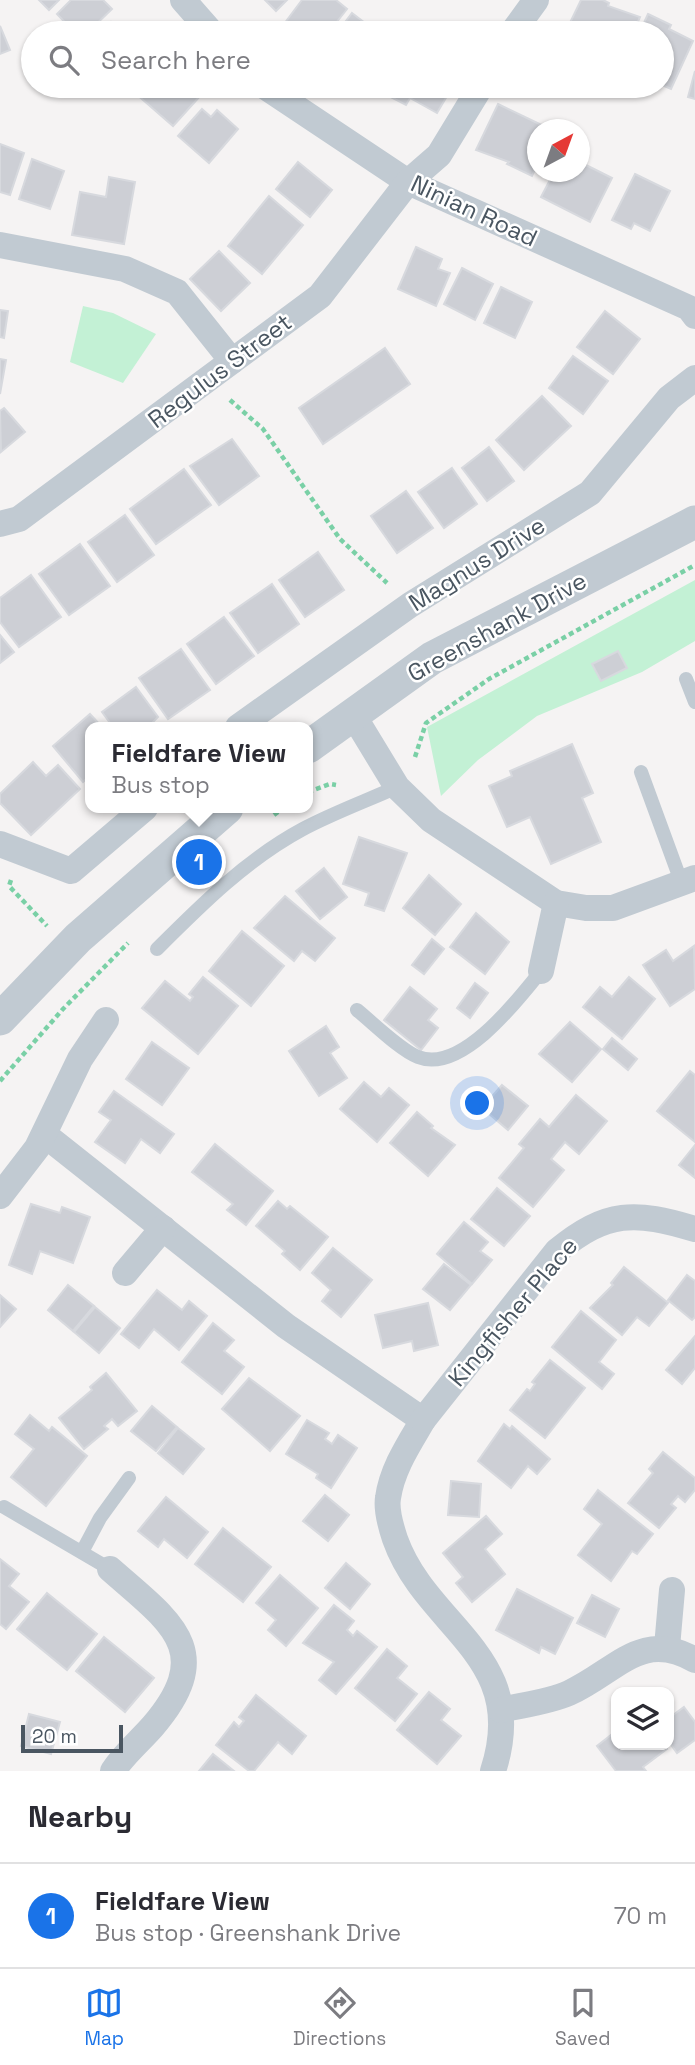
<!DOCTYPE html>
<html lang="en">
<head>
<meta charset="utf-8">
<style>
	:root { --surface:#fff; --page:#f7f7f7; --text:#2b2b33; --muted:#7c7c81; --line:#e1e1e2; --accent:#1a73e8 }
	body { margin:0; font-family:"Space Grotesk",sans-serif; background:var(--page); color:var(--text) }
	.controls { position:absolute; right:21px; bottom:21px; display:grid; overflow:hidden; border-radius:14px; box-shadow:0 2px 5px #0004 }
	.controls button { width:63px; height:63px; display:grid; place-items:center; padding:0; border:0; border-bottom:2px solid var(--line); background:var(--surface); color:var(--text); font:35px sans-serif }
	.compass { position:absolute; left:527px; top:119px; width:63px; height:63px; border-radius:50%; background:var(--surface); box-shadow:0 2px 5px #0004; rotate:41deg }
	.scale { position:absolute; left:21px; bottom:18px; width:102px; box-sizing:border-box; padding-left:7px; border:4px solid #4a5661; border-top:0; font-size:19px; line-height:24px; white-space:nowrap; color:#4a5661; -webkit-text-stroke:5px #fff; paint-order:stroke }
	.you { position:absolute; left:478px; top:1104px; width:24px; height:24px; margin:-18px; border:5px solid #fff; border-radius:50%; background:#1a73e8; box-shadow:0 0 0 10px #1a73e833 }
	.badge { display:grid; place-items:center; width:46px; height:46px; border-radius:50%; background:var(--accent); color:#fff; font-size:23px; font-weight:700 }
	.pin { position:absolute; translate:-50% -50%; border:4px solid #fff; box-shadow:0 2px 7px #0006 }
	.popup { position:absolute; left:85px; top:722px; width:228px; height:91px; box-sizing:border-box; display:grid; place-content:center; border-radius:14px; background:var(--surface); filter:drop-shadow(0 2px 5px #0005); font-size:23px; white-space:nowrap; color:var(--muted) }
	.popup b { font-size:26px; color:var(--text) }
	.popup::after { content:''; position:absolute; left:50%; top:100%; margin-left:-14px; border:14px solid transparent; border-top-color:var(--surface) }
	.list { margin:0; padding:0; list-style:none }
	h2 { display:flex; justify-content:space-between; align-items:center; height:91px; margin:0; padding:0 28px; font-size:30px }
	h2 small { font-size:23px; font-weight:400; color:var(--muted) }
	.list li { display:grid; grid-template-columns:46px 1fr auto; gap:21px; align-items:center; box-sizing:border-box; height:105px; padding:0 28px; border-top:2px solid var(--line) }
	.list b { display:block; font-size:26px; white-space:nowrap }
	.list p { margin:0; font-size:23px; white-space:nowrap; color:var(--muted) }
	.list em { font-size:23px; font-style:normal; color:var(--muted) }
	.icon { flex:none; width:38px; height:38px; fill:none; stroke:currentColor; stroke-width:2; stroke-linecap:round; stroke-linejoin:round }
	.map { position:relative; flex:none; width:695px; height:1771px; overflow:hidden }
	.search { position:absolute; background:var(--surface); box-shadow:0 2px 5px #0004; left:21px; right:21px; top:21px; height:77px; display:flex; align-items:center; gap:18px; box-sizing:border-box; padding:0 24px; border-radius:38px; color:var(--muted); font-size:26px }
	.sheet { height:196px; background:var(--surface) }
	nav { display:flex; justify-content:space-around; align-items:center; box-sizing:border-box; height:98px; border-top:2px solid var(--line); background:var(--surface); font-size:19px; color:var(--muted) }
	nav a { display:grid; justify-items:center; gap:4px }
	nav .on { color:var(--accent) }
	.map>svg:first-child { display:block }
	.green { fill:#c3f1d5 }
	.building { fill:#cdcfd5; stroke:#d7d9de; stroke-width:2 }
	.lines { fill:none; stroke-linecap:round; stroke-linejoin:round }
	.path { stroke:#7ad0a6; stroke-width:4.5; stroke-dasharray:5 3.5; stroke-linecap:butt }
	.service { stroke:#c1cad2; stroke-width:14 }
	.minor { stroke:#c1cad2; stroke-width:26 }
	.tertiary { stroke:#c1cad2; stroke-width:33 }
	.labels { text-anchor:middle; stroke-width:5; stroke-linejoin:round; paint-order:stroke }
	.street-label { font-size:24px; fill:#4a5661; stroke:#fff }
</style>
</head>
<body>
<div class="map">
<svg width="695" height="1771" viewBox="0 0 695 1771">
	<rect width="100%" height="100%" fill="#f5f3f3"/>
	<!-- green -->
	<g class="green">
		<polygon points="83,306 113,313 156,334 123,383 70,362"/>
		<polygon points="695,580 695,641 642,672 537,716 478,760 441,796 427,727"/>
	</g>
	<!-- building -->
	<g class="building">
		<polygon points="39,0 59,0 49,10"/>
		<polygon points="71,0 103,0 112,9 87,33 75,33 57,14"/>
		<polygon points="265,0 287,0 276,11"/>
		<polygon points="302,0 336,0 347,9 328,33 296,33 284,24"/>
		<polygon points="581,0 603,0 609,3 608,6 640,17 633,33 565,33"/>
		<polygon points="352,13 378,33 337,33"/>
		<polygon points="648,14 671,25 669,29 693,41 671,89 662,85 662,33 639,33"/>
		<polygon points="111,22 121,32 128,26 135,33 100,33"/>
		<polygon points="0,26 10,50 0,54"/>
		<polygon points="695,71 695,99 688,97"/>
		<polygon points="127,86 191,86 201,95 173,126"/>
		<polygon points="387,86 453,86 437,113 410,98 406,105 383,93"/>
		<polygon points="498,104 552,130 538,130 538,163 532,176 507,164 509,162 476,150"/>
		<polygon points="202,109 211,117 217,110 238,129 209,163 178,136"/>
		<polygon points="0,144 24,153 10,195 0,192"/>
		<polygon points="32,159 64,171 50,209 19,199"/>
		<polygon points="298,162 332,190 310,217 276,189"/>
		<polygon points="580,162 612,178 590,222 541,197 554,172 580,172"/>
		<polygon points="635,174 670,191 650,231 634,223 631,229 612,220"/>
		<polygon points="109,177 135,182 124,244 72,235 80,192 106,197"/>
		<polygon points="269,196 303,225 262,274 228,246"/>
		<polygon points="416,247 442,259 438,269 450,273 436,306 398,289"/>
		<polygon points="219,251 250,283 221,311 190,279"/>
		<polygon points="462,268 493,284 475,320 444,304"/>
		<polygon points="501,287 532,302 515,338 484,323"/>
		<polygon points="0,310 8,311 4,338 0,337"/>
		<polygon points="605,311 640,339 613,374 577,347"/>
		<polygon points="385,348 410,384 323,444 299,408"/>
		<polygon points="573,356 608,381 583,414 549,388"/>
		<polygon points="0,359 6,360 0,394"/>
		<polygon points="542,396 571,426 524,470 496,440"/>
		<polygon points="4,408 25,432 1,452 0,411"/>
		<polygon points="232,439 259,476 219,505 190,466"/>
		<polygon points="489,447 514,481 487,501 462,468"/>
		<polygon points="452,468 477,504 444,528 418,492"/>
		<polygon points="184,469 211,505 156,544 130,509"/>
		<polygon points="406,491 433,528 397,553 371,516"/>
		<polygon points="125,515 154,555 117,582 88,542"/>
		<polygon points="80,544 110,586 69,615 39,574"/>
		<polygon points="318,552 344,590 305,617 279,580"/>
		<polygon points="31,575 61,617 19,647 0,622 0,598"/>
		<polygon points="272,584 299,624 258,653 230,613"/>
		<polygon points="224,617 254,656 216,684 187,644"/>
		<polygon points="0,635 14,652 0,663"/>
		<polygon points="181,649 210,690 168,719 139,678"/>
		<polygon points="618,651 627,668 601,681 592,664"/>
		<polygon points="136,687 158,717 148,727 113,727 102,712"/>
		<polygon points="90,714 102,727 90,727 90,775 83,782 53,746"/>
		<polygon points="572,744 593,793 582,798 601,842 551,864 530,817 507,827 489,786 512,776 510,771"/>
		<polygon points="33,762 46,776 58,765 80,789 31,835 0,803 0,794"/>
		<polygon points="359,837 407,853 384,911 365,905 369,893 343,884"/>
		<polygon points="324,868 347,897 320,919 296,891"/>
		<polygon points="429,875 461,904 435,935 403,908"/>
		<polygon points="285,896 335,938 315,961 302,951 294,961 254,928"/>
		<polygon points="476,913 509,942 485,974 450,947"/>
		<polygon points="242,931 284,966 251,1006 209,971"/>
		<polygon points="432,939 444,949 424,974 412,965"/>
		<polygon points="694,946 695,989 670,1006 643,965 666,950 673,961"/>
		<polygon points="203,977 238,1006 198,1054 142,1008 165,981 190,1001 193,997 189,994"/>
		<polygon points="629,977 655,999 622,1039 583,1007 600,987 612,997"/>
		<polygon points="475,983 488,993 470,1018 457,1008"/>
		<polygon points="410,987 437,1009 428,1020 438,1028 421,1050 384,1020"/>
		<polygon points="570,1022 601,1049 572,1082 539,1054"/>
		<polygon points="326,1026 339,1047 330,1053 347,1078 319,1096 289,1051"/>
		<polygon points="612,1038 637,1059 628,1070 603,1049"/>
		<polygon points="152,1042 189,1068 162,1105 126,1079"/>
		<polygon points="690,1071 695,1075 695,1142 657,1111"/>
		<polygon points="364,1082 381,1097 389,1088 409,1105 377,1142 340,1109"/>
		<polygon points="502,1085 528,1106 508,1130 482,1108"/>
		<polygon points="114,1091 174,1134 160,1153 141,1139 125,1163 95,1142 111,1120 99,1112"/>
		<polygon points="576,1095 607,1121 579,1154 565,1142 551,1159 564,1170 533,1207 499,1178 524,1148 519,1144 540,1119 549,1127"/>
		<polygon points="417,1112 433,1126 431,1128 455,1145 428,1176 390,1143"/>
		<polygon points="215,1144 273,1191 246,1225 227,1210 233,1204 192,1172"/>
		<polygon points="695,1145 695,1178 679,1165"/>
		<polygon points="497,1188 530,1216 504,1246 471,1219"/>
		<polygon points="278,1201 287,1209 290,1206 328,1237 300,1270 282,1254 285,1251 256,1226"/>
		<polygon points="31,1204 60,1213 62,1207 90,1217 73,1263 40,1251 32,1274 9,1265"/>
		<polygon points="464,1222 488,1242 480,1251 492,1260 472,1284 437,1254"/>
		<polygon points="333,1248 372,1280 341,1317 322,1301 331,1290 312,1273"/>
		<polygon points="444,1264 471,1285 450,1310 423,1289"/>
		<polygon points="624,1267 668,1303 649,1326 637,1317 622,1335 590,1308 613,1285 611,1283"/>
		<polygon points="687,1275 695,1281 695,1317 692,1320 668,1300"/>
		<polygon points="68,1285 94,1306 73,1331 48,1310"/>
		<polygon points="157,1290 182,1310 189,1301 207,1316 179,1350 154,1329 139,1348 121,1334"/>
		<polygon points="0,1295 16,1309 0,1327"/>
		<polygon points="428,1303 438,1345 414,1351 412,1341 383,1348 375,1315"/>
		<polygon points="95,1307 120,1328 99,1353 74,1332"/>
		<polygon points="581,1311 616,1340 599,1362 614,1374 602,1389 552,1347"/>
		<polygon points="213,1323 234,1340 224,1351 244,1367 222,1394 182,1362"/>
		<polygon points="695,1336 695,1368 682,1384 666,1370"/>
		<polygon points="550,1360 585,1388 545,1438 510,1410 527,1389 530,1391 535,1384 532,1382"/>
		<polygon points="106,1373 137,1411 118,1426 112,1419 104,1426 108,1429 84,1449 59,1418 92,1390 90,1387"/>
		<polygon points="249,1378 300,1416 270,1451 222,1409"/>
		<polygon points="152,1406 177,1427 156,1451 131,1431"/>
		<polygon points="30,1415 49,1431 52,1427 87,1456 46,1506 11,1477 34,1449 15,1434"/>
		<polygon points="307,1420 329,1433 325,1439 332,1444 338,1435 357,1448 331,1488 316,1478 318,1474 286,1454"/>
		<polygon points="504,1424 510,1429 512,1426 550,1459 537,1474 528,1466 511,1488 478,1461"/>
		<polygon points="178,1428 204,1449 183,1474 158,1453"/>
		<polygon points="663,1452 695,1478 695,1490 685,1502 678,1496 671,1504 676,1508 659,1528 628,1503 653,1473 649,1469"/>
		<polygon points="451,1481 481,1484 479,1517 448,1515"/>
		<polygon points="598,1490 653,1534 637,1554 632,1551 611,1581 578,1555 602,1524 584,1509"/>
		<polygon points="325,1495 349,1515 328,1541 303,1521"/>
		<polygon points="166,1497 208,1532 187,1558 164,1539 158,1547 138,1531"/>
		<polygon points="486,1516 502,1534 485,1549 505,1574 472,1602 456,1583 463,1577 443,1553"/>
		<polygon points="223,1528 271,1567 243,1602 195,1564"/>
		<polygon points="0,1559 19,1574 9,1586 29,1602 6,1629 0,1624"/>
		<polygon points="346,1563 370,1584 350,1609 325,1588"/>
		<polygon points="280,1575 318,1608 286,1646 268,1630 276,1620 256,1603"/>
		<polygon points="517,1589 573,1618 555,1654 541,1647 539,1653 496,1630"/>
		<polygon points="47,1593 97,1634 67,1670 17,1629"/>
		<polygon points="592,1595 619,1609 605,1637 577,1623"/>
		<polygon points="334,1605 354,1621 347,1630 353,1636 357,1631 377,1647 336,1694 319,1680 334,1662 303,1643"/>
		<polygon points="104,1637 154,1678 125,1712 76,1671"/>
		<polygon points="387,1649 407,1666 397,1678 417,1694 395,1721 355,1688"/>
		<polygon points="429,1692 450,1709 441,1720 461,1736 437,1764 397,1730"/>
		<polygon points="256,1695 306,1736 292,1754 278,1742 254,1771 249,1771 216,1745 234,1722 239,1727 244,1721 239,1717"/>
		<polygon points="684,1707 695,1722 695,1740 677,1753 669,1742 669,1718"/>
		<polygon points="29,1714 60,1722 51,1754 21,1746"/>
		<polygon points="616,1731 616,1745 665,1745 667,1749 643,1767 646,1771 616,1771 597,1746"/>
		<polygon points="213,1754 234,1771 199,1771"/>
	</g>
	<g class="lines">
		<!-- path -->
		<g class="path">
			<polyline points="230,400 263,429 340,539 387,583"/>
			<polyline points="415,757 426,723 489,679 695,565"/>
			<polyline points="308,792 330,784 336,785"/>
			<polyline points="274,815 283,808"/>
			<polyline points="11,880 9,886 47,926"/>
			<polyline points="0,1081 63,1009 128,943"/>
		</g>
		<!-- service -->
		<g class="service">
			<polyline points="686,679 695,702"/>
			<polyline points="641,772 682,884"/>
			<path d="M157 949C201 905 247 859 303 829 333 813 366 801 397 787"/>
			<path d="M357 1010C373 1023 400 1050 418 1057 461 1074 517 1001 541 971"/>
			<polyline points="4,1507 110,1569"/>
			<polyline points="82,1552 100,1518 129,1478"/>
		</g>
		<!-- minor -->
		<g class="minor">
			<polyline points="183,0 212,33"/>
			<polyline points="512,33 536,0"/>
			<polyline points="264,86 408,182 689,308 695,316"/>
			<polyline points="0,245 125,269 177,292 232,361"/>
			<polyline points="0,524 19,519 320,296 408,182 439,155 481,86"/>
			<polyline points="352,713 397,787 431,820 556,903 586,908 613,908 695,878"/>
			<polyline points="238,727 410,605 590,493 669,398 695,378"/>
			<polyline points="0,844 71,871 145,808"/>
			<polyline points="541,971 556,903"/>
			<path d="M45 1135 286 1326 423 1420C409 1444 392 1469 388 1498 386 1510 391 1527 395 1539 427 1629 531 1655 493 1771"/>
			<polyline points="0,1196 37,1148 80,1059 106,1020"/>
			<polyline points="125,1273 163,1228"/>
			<path d="M423 1420 557 1251C607 1210 635 1211 695 1229"/>
			<path d="M110 1569C169 1621 218 1650 153 1726 140 1741 124 1754 113 1771"/>
			<polyline points="667,1647 672,1590"/>
			<path d="M501 1710C523 1705 549 1702 569 1693 617 1671 641 1629 695 1660"/>
		</g>
		<!-- tertiary -->
		<g class="tertiary">
			<polyline points="308,747 432,658 695,522"/>
			<polyline points="0,1019 78,938 227,808"/>
		</g>
	</g>
	<g class="labels">
		<!-- street labels -->
		<g class="street-label">
			<text transform="translate(474 211) rotate(25)" y="8">Ninian Road</text>
			<text transform="translate(220 371) rotate(-37)" y="8">Regulus Street</text>
			<text transform="translate(477 564) rotate(-32)" y="8">Magnus Drive</text>
			<text transform="translate(497 627) rotate(-29)" y="8">Greenshank Drive</text>
			<text transform="translate(513 1312) rotate(-50)" y="8">Kingfisher Place</text>
		</g>
	</g>
</svg>
<div class="controls">
<button><svg class="icon" aria-label="layers" viewBox="0 0 24 24"><path d="M12 4l9 5-9 5-9-5zM3 14l9 5 9-5"/></svg></button>
</div>
<svg class="compass" viewBox="-18 -18 36 36"><path d="M0-13l5 13h-10z" fill="#e53935"/><path d="M0 13l5-13h-10z" fill="#7c7c81"/></svg>
<div class="scale">20 m</div>
<div class="you"></div>
<div class="pin badge" style="left:199px;top:862px">1</div>
<div class="popup"><b>Fieldfare View</b>Bus stop</div>
<div class="search"><svg class="icon" aria-label="search" viewBox="0 0 24 24"><circle cx="10" cy="10" r="6"/><path d="M15 15l6 6"/></svg>Search here</div>
</div>
<section class="sheet">
<h2>Nearby<small></small></h2>
<ul class="list">
<li><span class="badge">1</span><div><b>Fieldfare View</b><p>Bus stop · Greenshank Drive</p></div><em>70 m</em></li>
</ul>
</section>
<nav>
<a class="on"><svg class="icon" aria-label="map" viewBox="0 0 24 24"><path d="M3 6l6-2 6 2 6-2v14l-6 2-6-2-6 2zM9 4v14M15 6v14"/></svg>Map</a>
<a><svg class="icon" aria-label="directions" viewBox="0 0 24 24"><path d="M12 3l9 9-9 9-9-9zM9 14v-3h6M13 9l2 2-2 2"/></svg>Directions</a>
<a><svg class="icon" aria-label="saved" viewBox="0 0 24 24"><path d="M7 4h10v16l-5-4-5 4z"/></svg>Saved</a>
</nav>
</body>
</html>
